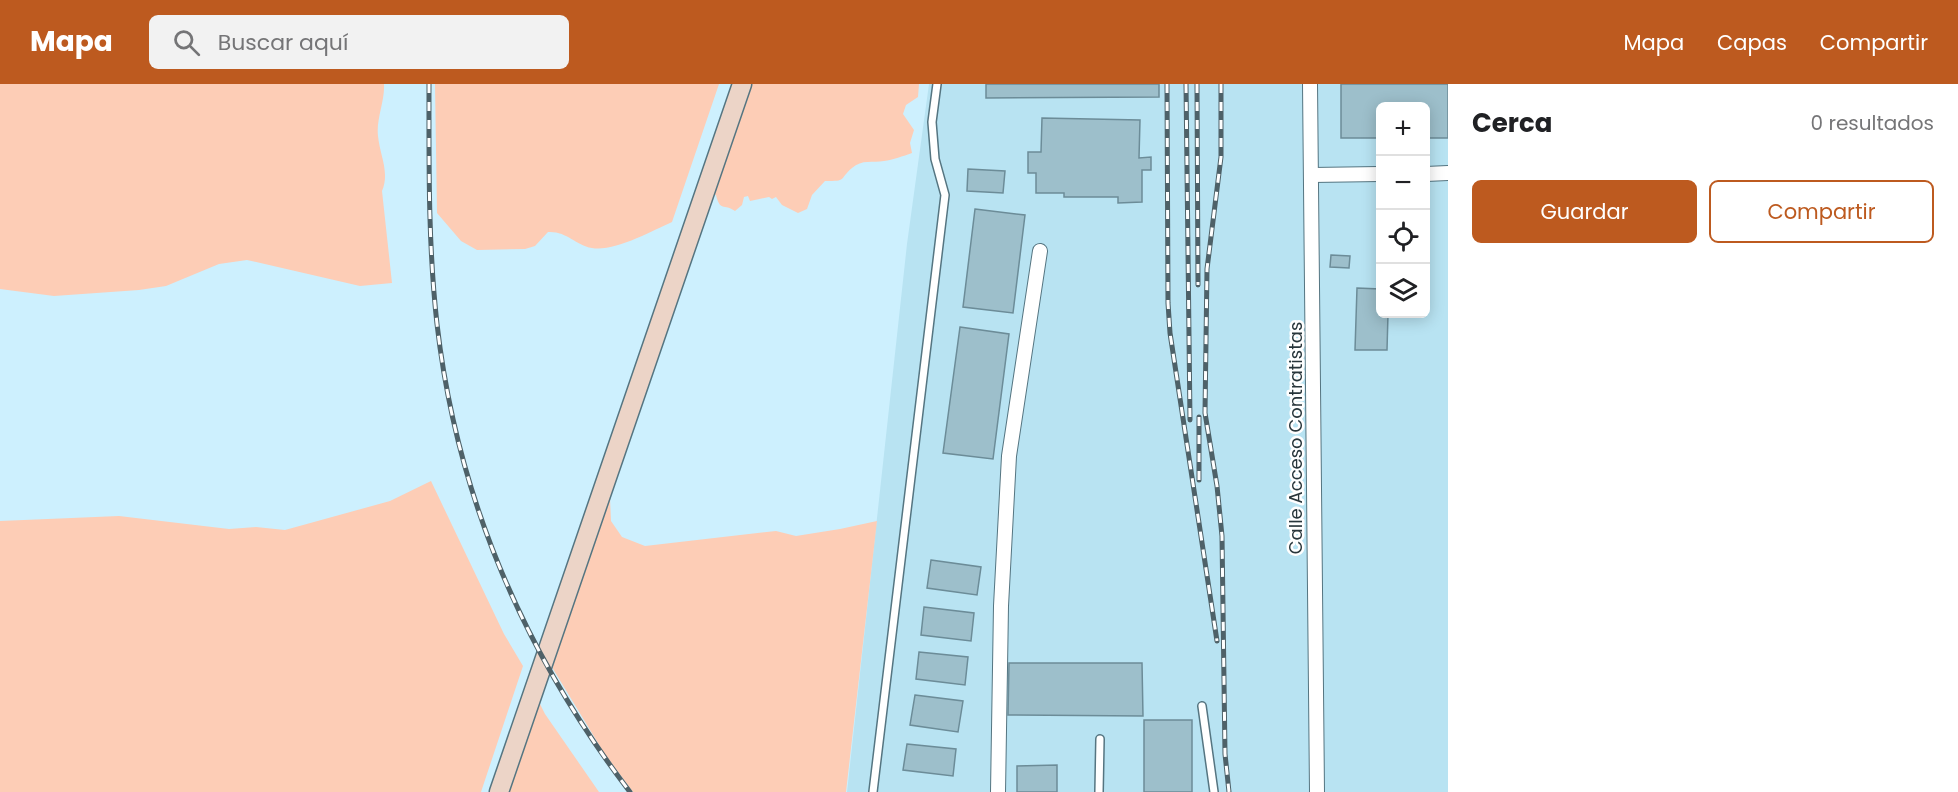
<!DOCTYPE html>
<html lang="es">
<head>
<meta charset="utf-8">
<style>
	:root { --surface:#fff; --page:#f2f2f2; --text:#202124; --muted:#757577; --line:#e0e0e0; --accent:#bd5a1f }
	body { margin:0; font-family:Poppins,sans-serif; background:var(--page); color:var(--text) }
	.controls { position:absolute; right:18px; top:18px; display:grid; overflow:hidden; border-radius:9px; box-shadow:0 3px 15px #0003 }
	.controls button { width:54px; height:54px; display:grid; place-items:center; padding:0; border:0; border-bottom:2px solid var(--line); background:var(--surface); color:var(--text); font:30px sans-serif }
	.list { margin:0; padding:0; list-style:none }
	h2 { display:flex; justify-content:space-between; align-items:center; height:78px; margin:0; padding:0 24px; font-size:26px }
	h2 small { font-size:20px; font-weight:400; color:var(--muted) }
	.actions { display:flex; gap:12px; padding:18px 24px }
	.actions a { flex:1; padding:14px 0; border:2px solid var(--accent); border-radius:9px; text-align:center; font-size:21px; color:var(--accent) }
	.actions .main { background:var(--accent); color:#fff }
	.icon { flex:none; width:33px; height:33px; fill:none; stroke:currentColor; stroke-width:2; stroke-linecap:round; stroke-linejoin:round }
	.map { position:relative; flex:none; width:1448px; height:708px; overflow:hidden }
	header { display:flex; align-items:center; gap:36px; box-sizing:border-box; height:84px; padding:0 30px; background:var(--accent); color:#fff }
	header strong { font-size:28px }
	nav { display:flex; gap:33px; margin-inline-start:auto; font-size:21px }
	.search { width:420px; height:54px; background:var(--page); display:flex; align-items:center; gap:15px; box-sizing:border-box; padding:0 21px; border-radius:9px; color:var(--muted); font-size:22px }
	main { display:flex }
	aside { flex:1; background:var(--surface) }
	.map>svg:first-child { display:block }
	.built { fill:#b8e3f2; fill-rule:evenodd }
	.green { fill:#fdcdb6 }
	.building { fill:#9dbfcb; stroke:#6c8c98; stroke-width:1.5 }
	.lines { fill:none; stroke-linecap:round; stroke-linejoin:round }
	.lane-casing { stroke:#557581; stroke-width:10 }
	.street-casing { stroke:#557581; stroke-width:16 }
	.secondary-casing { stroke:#557581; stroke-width:21 }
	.lane { stroke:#fff; stroke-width:7 }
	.street { stroke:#fff; stroke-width:14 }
	.secondary { stroke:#ecd4c7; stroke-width:18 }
	.rail-casing { stroke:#4e6168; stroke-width:5 }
	.rail { stroke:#fff; stroke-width:3; stroke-dasharray:9; stroke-linecap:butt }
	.labels { text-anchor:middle; stroke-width:5; stroke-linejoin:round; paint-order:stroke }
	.street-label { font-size:18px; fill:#28363b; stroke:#fff }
</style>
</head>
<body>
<header>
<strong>Mapa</strong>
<div class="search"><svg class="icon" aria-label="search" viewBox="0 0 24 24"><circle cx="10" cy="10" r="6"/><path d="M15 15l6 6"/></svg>Buscar aquí</div>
<nav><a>Mapa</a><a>Capas</a><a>Compartir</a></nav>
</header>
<main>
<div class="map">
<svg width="1448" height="708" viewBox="0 0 1448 708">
	<rect width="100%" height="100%" fill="#cdf0fe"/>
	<!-- built -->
	<path class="built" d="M929 0H1448V708H847L907 160ZM1380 22H1426V230H1380Z"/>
	<!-- green -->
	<g class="green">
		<path d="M0 0H384C385 17 376 35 378 52 380 72 390 88 382 107L392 199 360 202 247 176 219 180 166 202 139 206 54 212 0 205Z"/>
		<path d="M435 0H719L672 138C652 147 614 168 592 164 575 161 567 147 548 148L535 162 525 165 477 166 461 157 437 129Z"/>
		<path d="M746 0H919L918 13 906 21 903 30 914 46 910 59 912 69C903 72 893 76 884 77 873 79 862 75 852 84 838 96 848 97 825 97L812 111 807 125 798 129 782 121 776 113 772 115 769 113 750 117 748 112 744 113 742 121 735 127C724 119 720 128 716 111H708Z"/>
		<polygon points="646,295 610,414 611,437 622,453 645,462 776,447 796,452 840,445 877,437 846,708 633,708 604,669 547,575"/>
		<polygon points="431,397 504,550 523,582 481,708 0,708 0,437 119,432 229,445 256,443 285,446 390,417"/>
		<polygon points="535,610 545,630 599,708 503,708"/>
	</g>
	<!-- building -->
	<g class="building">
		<polygon points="986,0 1159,0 1159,13 986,14"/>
		<polygon points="1341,0 1448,0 1448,54 1425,54 1425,22 1380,22 1380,54 1341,54"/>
		<polygon points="1042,34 1140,36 1139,74 1151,73 1151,86 1142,86 1142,118 1118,119 1118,113 1064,113 1064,109 1036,109 1036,89 1028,89 1028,68 1041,68"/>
		<polygon points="968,85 1005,87 1003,109 967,107"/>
		<polygon points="975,125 1025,131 1013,229 963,223"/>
		<polygon points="1331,171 1350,172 1349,184 1330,183"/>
		<polygon points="1357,204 1380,205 1380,230 1388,230 1387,266 1355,266"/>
		<polygon points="960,243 1009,250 993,375 943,369"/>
		<polygon points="931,476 981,483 977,511 927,504"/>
		<polygon points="924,523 974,529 971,557 921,551"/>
		<polygon points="919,568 968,573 965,601 916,595"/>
		<polygon points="1009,579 1142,579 1143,632 1008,631"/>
		<polygon points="915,611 963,617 958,648 910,641"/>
		<rect x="1144" y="636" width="48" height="72"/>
		<polygon points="907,660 956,665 953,692 903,686"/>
		<polygon points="1057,681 1057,708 1017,708 1017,682"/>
	</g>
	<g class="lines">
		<defs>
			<g id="lane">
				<polyline points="1202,622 1214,708"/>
				<polyline points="873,708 945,111 935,75 932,38 937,0"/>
				<polyline points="1099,708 1100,655"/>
			</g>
			<g id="street">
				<polyline points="1310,0 1317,708"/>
				<polyline points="1426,90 1448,89"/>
				<polyline points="1312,91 1380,90"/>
				<polyline points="998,708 1001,522 1009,372 1040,167"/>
			</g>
			<polyline id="secondary" points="499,708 742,0"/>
		</defs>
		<!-- lane casing -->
		<use href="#lane" class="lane-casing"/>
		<!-- street casing -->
		<use href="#street" class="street-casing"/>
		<!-- secondary casing -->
		<use href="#secondary" class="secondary-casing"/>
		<!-- lane -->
		<use href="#lane" class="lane"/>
		<!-- street -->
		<use href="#street" class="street"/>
		<!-- secondary -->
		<use href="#secondary" class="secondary"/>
		<defs>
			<g id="rail">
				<path d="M429 0C429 80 428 160 437 240 457 414 524 569 630 708"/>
				<polyline points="1167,0 1168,219 1170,249 1217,557"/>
				<polyline points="1186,0 1190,336"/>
				<polyline points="1197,0 1198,201"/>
				<polyline points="1221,0 1221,73 1207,185 1205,329 1217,402 1222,452 1225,670 1229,708"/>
				<polyline points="1199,333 1199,396"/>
			</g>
		</defs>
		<!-- rail casing -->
		<use href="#rail" class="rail-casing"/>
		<!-- rail -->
		<use href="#rail" class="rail"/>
	</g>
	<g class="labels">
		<!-- street labels -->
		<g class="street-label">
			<text transform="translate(1296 354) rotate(-90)" y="6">Calle Acceso Contratistas</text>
		</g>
	</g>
</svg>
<div class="controls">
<button>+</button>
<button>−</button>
<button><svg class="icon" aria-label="locate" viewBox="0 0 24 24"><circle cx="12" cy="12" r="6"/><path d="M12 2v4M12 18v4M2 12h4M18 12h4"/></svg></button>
<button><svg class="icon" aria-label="layers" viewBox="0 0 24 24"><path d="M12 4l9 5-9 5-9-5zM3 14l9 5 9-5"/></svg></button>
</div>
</div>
<aside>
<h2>Cerca<small>0 resultados</small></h2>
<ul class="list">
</ul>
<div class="actions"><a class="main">Guardar</a><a>Compartir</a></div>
</aside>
</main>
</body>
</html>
